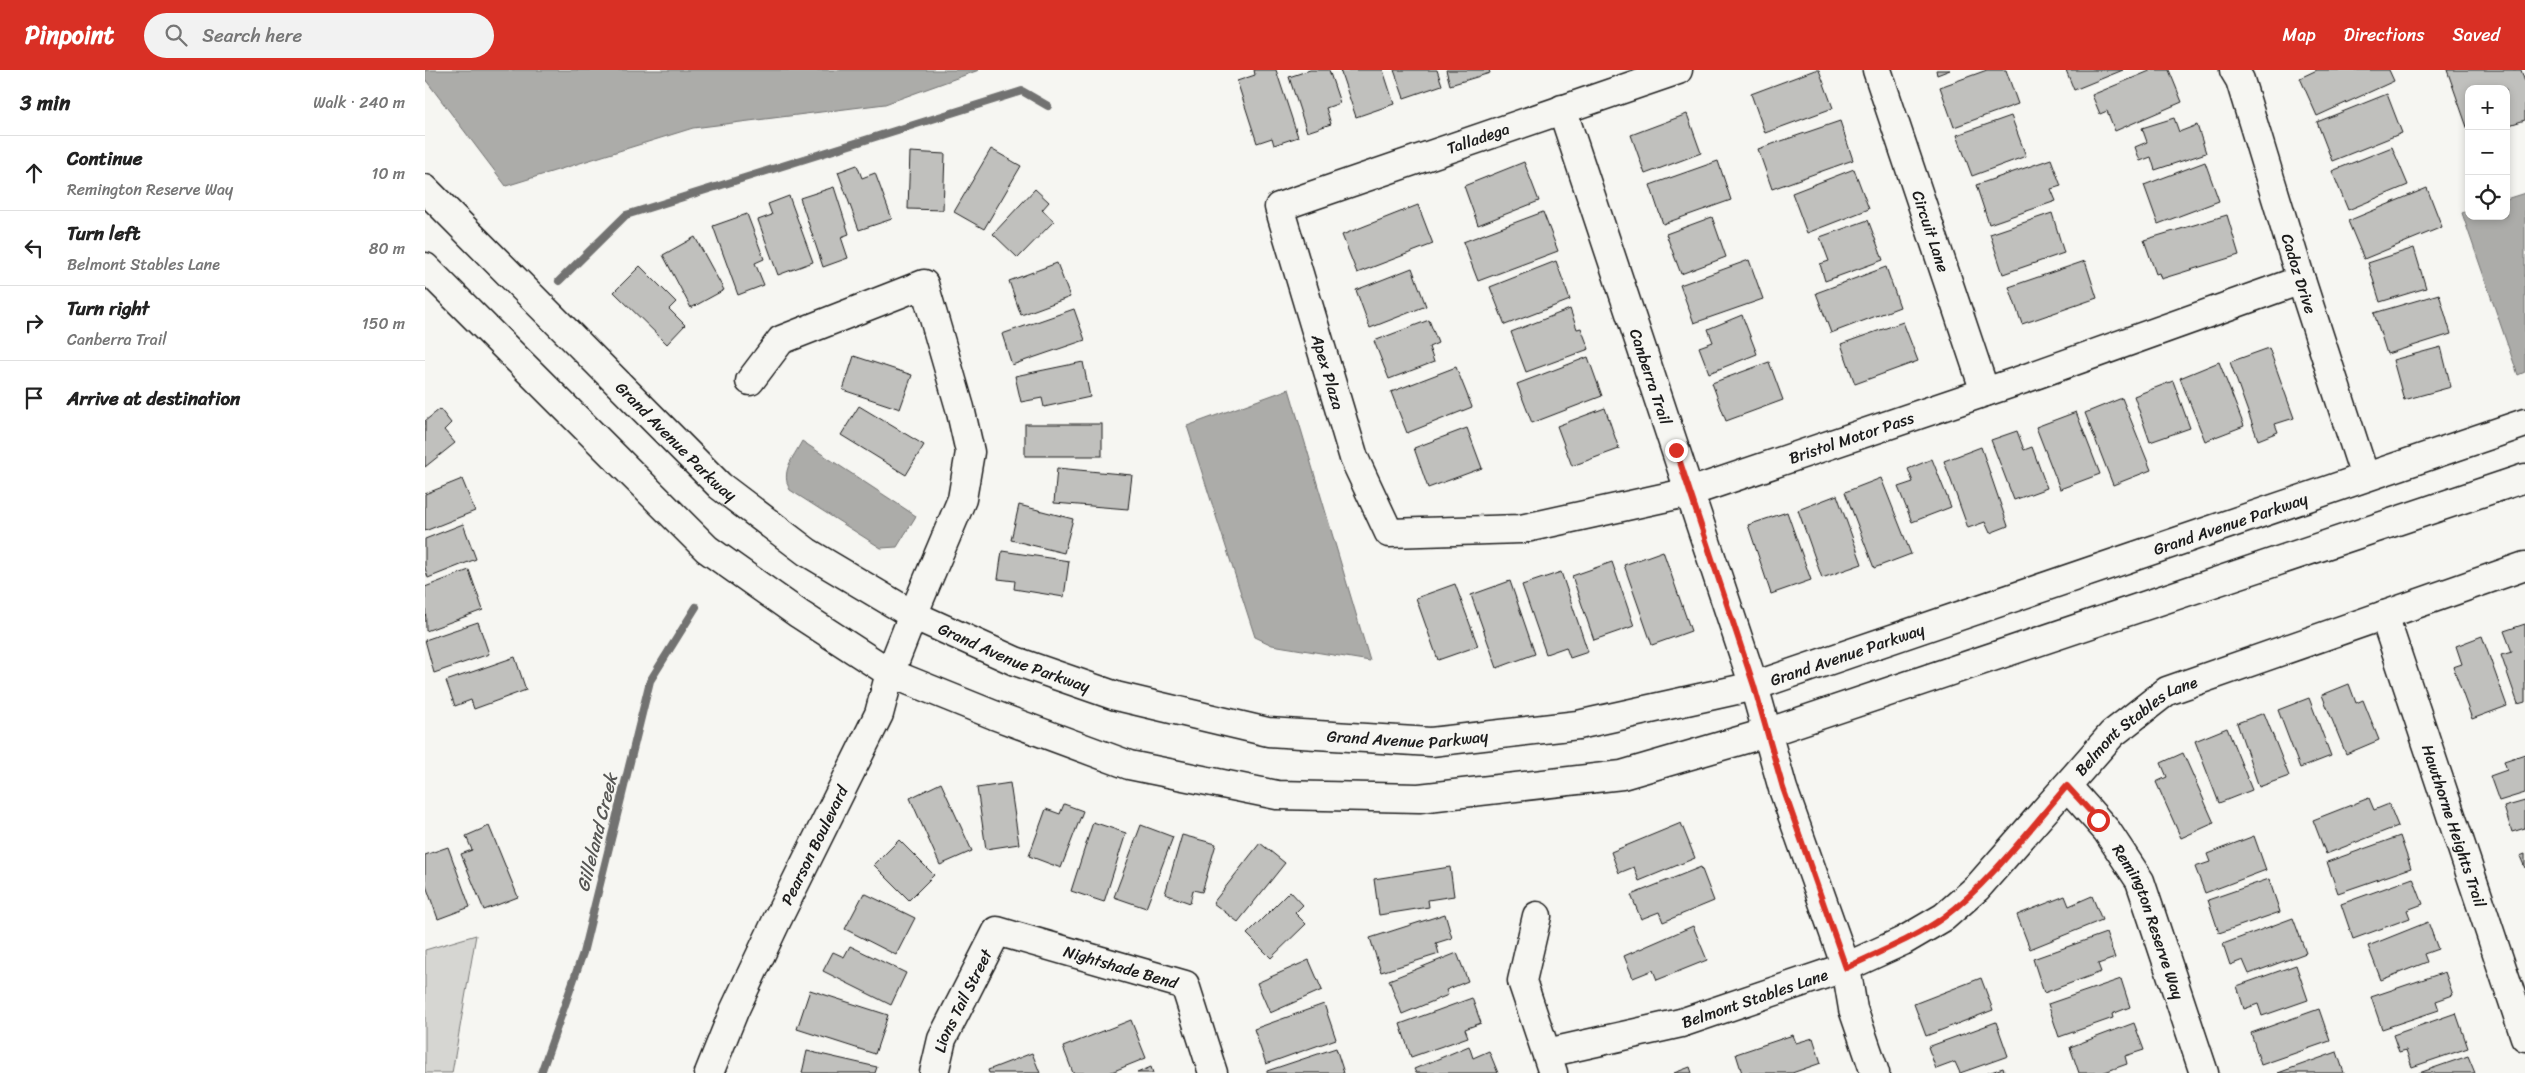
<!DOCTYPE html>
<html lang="en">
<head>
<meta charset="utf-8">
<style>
	:root { --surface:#fff; --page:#f2f2f2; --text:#222; --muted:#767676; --line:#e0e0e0; --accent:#d93025 }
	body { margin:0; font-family:Sriracha,sans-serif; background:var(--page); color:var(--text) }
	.controls { position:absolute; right:15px; top:15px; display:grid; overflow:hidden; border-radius:10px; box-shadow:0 2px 8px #0003 }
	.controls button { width:45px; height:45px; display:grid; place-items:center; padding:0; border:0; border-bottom:1px solid var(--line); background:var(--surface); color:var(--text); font:25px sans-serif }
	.stop { position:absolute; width:15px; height:15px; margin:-11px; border:4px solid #d93025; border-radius:50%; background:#fff }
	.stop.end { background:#d93025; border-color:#fff; box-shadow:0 1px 5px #0008 }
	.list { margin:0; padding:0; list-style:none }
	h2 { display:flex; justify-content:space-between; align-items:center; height:65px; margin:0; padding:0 20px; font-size:21px }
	h2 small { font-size:16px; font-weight:400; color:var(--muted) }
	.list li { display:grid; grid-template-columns:32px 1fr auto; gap:15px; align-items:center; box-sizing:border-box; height:75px; padding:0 20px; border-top:1px solid var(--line) }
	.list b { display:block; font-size:19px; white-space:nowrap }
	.list p { margin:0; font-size:16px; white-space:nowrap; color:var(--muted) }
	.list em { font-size:16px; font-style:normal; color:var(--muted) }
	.icon { flex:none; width:28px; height:28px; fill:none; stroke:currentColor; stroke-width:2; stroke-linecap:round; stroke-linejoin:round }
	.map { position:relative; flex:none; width:2100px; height:1003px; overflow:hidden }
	header { display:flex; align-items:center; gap:30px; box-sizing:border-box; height:70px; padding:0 25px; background:var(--accent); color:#fff }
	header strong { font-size:24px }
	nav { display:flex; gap:28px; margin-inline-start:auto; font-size:18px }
	.search { width:350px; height:45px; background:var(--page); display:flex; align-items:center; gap:12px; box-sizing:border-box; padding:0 18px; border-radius:28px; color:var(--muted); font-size:19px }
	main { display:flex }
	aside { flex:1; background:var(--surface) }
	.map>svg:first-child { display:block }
	.green { fill:#d6d6d2; stroke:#797977 }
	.water { fill:#acaca9; stroke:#727271 }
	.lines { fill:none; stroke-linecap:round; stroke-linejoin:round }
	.stream { stroke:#727271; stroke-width:8 }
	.building { fill:#c0c0bd; stroke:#1c1c1c }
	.minor-casing { stroke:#1c1c1c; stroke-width:31 }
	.tertiary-casing { stroke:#1c1c1c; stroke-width:31 }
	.minor { stroke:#f6f6f2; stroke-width:28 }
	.tertiary { stroke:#f6f6f2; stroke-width:28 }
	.route { stroke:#d93025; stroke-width:6 }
	.labels { text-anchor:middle; stroke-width:4.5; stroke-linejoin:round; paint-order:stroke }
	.street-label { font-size:16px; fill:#1c1c1c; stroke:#f6f6f2 }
	.water-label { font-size:18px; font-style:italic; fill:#565654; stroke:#f6f6f2 }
</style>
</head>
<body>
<header>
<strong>Pinpoint</strong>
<div class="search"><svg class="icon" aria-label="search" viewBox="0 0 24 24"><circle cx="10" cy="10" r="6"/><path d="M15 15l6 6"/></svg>Search here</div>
<nav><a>Map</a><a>Directions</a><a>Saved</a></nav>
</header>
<main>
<aside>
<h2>3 min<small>Walk · 240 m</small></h2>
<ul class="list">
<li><svg class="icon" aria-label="ahead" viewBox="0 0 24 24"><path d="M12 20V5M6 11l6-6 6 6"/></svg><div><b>Continue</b><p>Remington Reserve Way</p></div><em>10 m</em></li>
<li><svg class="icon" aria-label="left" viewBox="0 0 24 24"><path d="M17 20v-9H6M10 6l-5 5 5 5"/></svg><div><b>Turn left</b><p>Belmont Stables Lane</p></div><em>80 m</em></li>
<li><svg class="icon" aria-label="right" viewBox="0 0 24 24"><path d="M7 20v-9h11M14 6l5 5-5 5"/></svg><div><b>Turn right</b><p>Canberra Trail</p></div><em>150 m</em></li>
<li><svg class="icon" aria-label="arrive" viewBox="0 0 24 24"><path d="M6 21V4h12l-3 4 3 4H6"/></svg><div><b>Arrive at destination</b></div></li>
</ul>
</aside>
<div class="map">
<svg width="2100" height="1003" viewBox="0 0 2100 1003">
	<rect width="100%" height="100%" fill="#f6f6f2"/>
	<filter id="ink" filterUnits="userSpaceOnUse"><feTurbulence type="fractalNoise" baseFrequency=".02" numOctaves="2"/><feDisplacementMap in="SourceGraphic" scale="10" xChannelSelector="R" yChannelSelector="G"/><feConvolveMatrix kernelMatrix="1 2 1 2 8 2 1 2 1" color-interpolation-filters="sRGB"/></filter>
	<g filter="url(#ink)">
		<!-- green -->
		<polygon class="green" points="51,865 27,1003 0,1003 0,880"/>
		<!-- water -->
		<g class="water">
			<polygon points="0,0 554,0 460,34 268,58 81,116 0,9"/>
			<polygon points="2100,123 2100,302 2093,305 2037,143 2044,140 2044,146 2081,146 2081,129"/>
			<polygon points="864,319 945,591 847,575 830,567 762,356"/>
			<path d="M377 371 491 446 472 477 456 478 365 420C355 402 368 388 377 371Z"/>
		</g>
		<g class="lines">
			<!-- stream -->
			<g class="stream">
				<polyline points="134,211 201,145 597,21 623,36"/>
				<polyline points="116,1003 158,883 225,611 271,537"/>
			</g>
		</g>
		<!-- building -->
		<g class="building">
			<polygon points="829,0 851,0 873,67 849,75 847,68 832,73 812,11 830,5"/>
			<polygon points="885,0 904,0 915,33 901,38 906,54 882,62 864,7"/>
			<polygon points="915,0 958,0 969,34 931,47"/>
			<polygon points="969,0 1012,0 1017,15 979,28"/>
			<polygon points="1021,0 1064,0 1065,3 1025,15"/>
			<polygon points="1390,0 1394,0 1408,38 1340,63 1326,24"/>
			<polygon points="1511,0 1525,0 1512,5"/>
			<polygon points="1562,0 1581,0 1593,34 1529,57 1515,17"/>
			<polygon points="1641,0 1698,0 1649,20"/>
			<polygon points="1727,0 1744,0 1757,32 1690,61 1682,41 1675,44 1667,25"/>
			<polygon points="1892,0 1964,0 1969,11 1892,46 1875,8"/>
			<polygon points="2022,0 2096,0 2100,12 2100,50 2081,56 2081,19 2044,19 2043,60"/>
			<polygon points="1962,24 1977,63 1907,91 1892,52"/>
			<polygon points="1262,44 1276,83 1220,104 1206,65"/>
			<polygon points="1586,46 1601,86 1547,106 1532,65"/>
			<polygon points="1749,48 1754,62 1772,55 1781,83 1730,100 1726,87 1715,91 1710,77 1722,72 1717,58"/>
			<polygon points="1415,51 1428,90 1347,119 1333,79"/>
			<polygon points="1967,77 1983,115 1923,140 1907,101"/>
			<polygon points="566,79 596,96 559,159 529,142"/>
			<polygon points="485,82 520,84 518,140 483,139"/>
			<polygon points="1626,89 1636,116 1626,119 1631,131 1564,154 1551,115"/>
			<polygon points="1293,91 1306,130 1238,154 1225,115"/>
			<polygon points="1099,92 1114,131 1053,155 1039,116"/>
			<polygon points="1780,92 1794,131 1733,154 1719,115"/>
			<polygon points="432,95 437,108 450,103 467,149 434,160 413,102"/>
			<polygon points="1429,99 1444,139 1382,163 1367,123"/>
			<polygon points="409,117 424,164 416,167 423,188 398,197 375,128"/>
			<polygon points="2002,118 2017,157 1939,189 1923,151"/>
			<polygon points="610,119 624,132 617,140 629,151 593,188 568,164"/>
			<polygon points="364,126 388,192 353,205 333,150 347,145 343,134"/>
			<polygon points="993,135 1008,174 932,203 917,165"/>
			<polygon points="1118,142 1133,181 1053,211 1038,172"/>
			<polygon points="1627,143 1639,183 1578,204 1565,164"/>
			<polygon points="322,144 339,189 330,193 339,215 313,225 288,156"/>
			<polygon points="1802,145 1814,185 1736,209 1734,203 1731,204 1719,170"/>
			<polygon points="1287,147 1301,187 1256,204 1241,164"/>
			<polygon points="1443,150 1458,190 1400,211 1395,194 1404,191 1395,167"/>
			<polygon points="270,167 299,220 266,238 238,185"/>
			<polygon points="1989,178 2001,218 1955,232 1943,193"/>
			<polygon points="1324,190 1338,229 1269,253 1255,215"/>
			<polygon points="1131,191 1145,230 1080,255 1065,217"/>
			<polygon points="1660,191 1672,228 1597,254 1584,217"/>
			<polygon points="632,193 645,227 596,245 584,211"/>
			<polygon points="215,196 251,232 244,239 260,255 242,274 189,222"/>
			<polygon points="1461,197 1475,237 1406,263 1391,223"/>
			<polygon points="987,198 1001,236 945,258 931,220"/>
			<polygon points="2014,224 2026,264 1962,284 1949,243"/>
			<polygon points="649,239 660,270 587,295 577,264"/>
			<polygon points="1145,239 1152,259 1156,258 1164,279 1101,302 1086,262"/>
			<polygon points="1317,245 1332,284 1284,303 1274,277 1288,272 1283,259"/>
			<polygon points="1004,250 1013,273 1004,277 1009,292 964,309 949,271"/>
			<polygon points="1478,252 1493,291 1430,314 1416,274"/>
			<polygon points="2016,277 2026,317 1979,330 1968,290"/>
			<polygon points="1844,278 1869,348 1850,354 1853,362 1833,370 1805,292"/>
			<polygon points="429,286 487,305 475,339 418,320"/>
			<polygon points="1163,287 1177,326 1107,353 1092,314"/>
			<polygon points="658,292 665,327 619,337 617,328 596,332 590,306"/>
			<polygon points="1344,292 1358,330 1301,351 1287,313"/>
			<polygon points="1794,292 1819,356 1780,371 1755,308"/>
			<polygon points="1031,297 1047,337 982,363 966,322"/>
			<polygon points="1748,311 1765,358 1725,372 1709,326"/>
			<polygon points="1697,328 1726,400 1688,415 1660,343"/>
			<polygon points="434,336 499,375 481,405 416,365"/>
			<polygon points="1180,338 1194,379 1147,396 1132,356"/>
			<polygon points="15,339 26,353 19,360 30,373 0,397 0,351"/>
			<polygon points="1651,342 1675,404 1635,419 1611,357"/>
			<rect x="600" y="354" width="77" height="32"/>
			<polygon points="1042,358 1057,398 1003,418 989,378"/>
			<polygon points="1592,361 1599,380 1607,377 1622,418 1589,430 1566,370"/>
			<polygon points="1556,377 1583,456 1565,463 1560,452 1543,458 1519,391"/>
			<polygon points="1507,389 1526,437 1487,452 1473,417 1488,412 1483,399"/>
			<polygon points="632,398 707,405 703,439 629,433"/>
			<polygon points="1456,408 1486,484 1449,498 1420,422"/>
			<polygon points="37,409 50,441 0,461 0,424"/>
			<polygon points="1412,425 1437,494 1397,508 1373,440"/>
			<polygon points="594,435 648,449 639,483 586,470"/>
			<polygon points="1362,442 1386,510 1346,524 1323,455"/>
			<polygon points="38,454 51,489 3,508 0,498 0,469"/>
			<polygon points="577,481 644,491 639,527 589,519 590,511 573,509"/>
			<polygon points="1238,481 1266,561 1227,575 1199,495"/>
			<polygon points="1187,492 1209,556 1169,570 1147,506"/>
			<polygon points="44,500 58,540 1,561 0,517"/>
			<polygon points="1136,502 1163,582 1145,588 1141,577 1121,584 1097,515"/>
			<polygon points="1085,511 1110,584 1072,598 1046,525"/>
			<polygon points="1030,514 1053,576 1013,590 991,528"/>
			<polygon points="53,552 64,584 9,603 0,570"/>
			<polygon points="2100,554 2100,632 2093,634 2076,585 2087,582 2079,561"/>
			<polygon points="2057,566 2082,636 2047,649 2028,597 2037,594 2031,576"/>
			<polygon points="90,587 101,620 49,639 46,630 30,636 21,611"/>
			<polygon points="1924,614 1931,633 1938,630 1954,670 1921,684 1897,625"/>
			<polygon points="1884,628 1906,686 1875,698 1853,640"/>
			<polygon points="1839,643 1864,706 1834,717 1812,653"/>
			<polygon points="1802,658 1827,720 1794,733 1770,671"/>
			<polygon points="1758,683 1789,753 1756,768 1731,712 1742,707 1736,693"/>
			<polygon points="2100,684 2100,723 2074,731 2065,706 2082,700 2079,691"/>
			<polygon points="516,713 547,781 515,795 485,728"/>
			<polygon points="585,713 594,774 561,779 552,718"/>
			<polygon points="1944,728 1949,740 1964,734 1973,756 1901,784 1888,750"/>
			<polygon points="2100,731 2100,758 2087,762 2079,737"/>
			<polygon points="639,734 658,741 636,798 604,786 621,739 635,744"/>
			<polygon points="668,752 701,763 679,832 646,821"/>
			<polygon points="1256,753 1270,788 1214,811 1209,797 1194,803 1186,782"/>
			<polygon points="716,755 748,767 721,838 689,827"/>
			<polygon points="64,756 93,827 59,840 36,784 47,780 41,766"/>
			<polygon points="757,765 791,774 777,822 768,820 765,833 740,824"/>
			<polygon points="1829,766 1841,800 1780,823 1770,797 1785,792 1782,784"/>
			<polygon points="1975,766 1986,798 1913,823 1902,792"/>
			<polygon points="474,770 509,805 484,830 449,795"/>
			<polygon points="835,773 860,793 813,852 788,833"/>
			<polygon points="23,777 45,837 13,849 0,813 0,785"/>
			<polygon points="2100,784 2100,798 2095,786"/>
			<polygon points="1025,797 1029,826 1003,830 1004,837 954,845 949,809"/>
			<polygon points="1276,797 1289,831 1238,852 1234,842 1216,849 1206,825"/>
			<polygon points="1988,808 1998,834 1982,840 1985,848 1928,869 1916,834"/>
			<polygon points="1844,809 1855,842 1794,863 1783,830"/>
			<polygon points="865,821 878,835 870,843 881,854 846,888 822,864"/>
			<polygon points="439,823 490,848 471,885 420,859"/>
			<polygon points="1640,826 1644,836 1667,826 1677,850 1605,879 1592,845"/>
			<polygon points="1020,844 1027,868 1011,873 1014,884 956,902 945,868"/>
			<polygon points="1868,848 1881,883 1824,904 1818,890 1805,895 1798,874"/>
			<polygon points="2003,852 2013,879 1999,884 2002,892 1956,910 1943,876"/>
			<polygon points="1268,856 1282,890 1232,910 1228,900 1208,908 1199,886"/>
			<polygon points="1681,863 1690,888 1673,894 1676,902 1619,923 1608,889"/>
			<polygon points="425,876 481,903 466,935 398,901 408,882 419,887"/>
			<polygon points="1032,883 1043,911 1021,920 1023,925 977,944 964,910"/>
			<polygon points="884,890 897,920 845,943 832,913"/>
			<polygon points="1871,895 1883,930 1837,946 1833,934 1819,939 1812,916"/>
			<polygon points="2020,902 2028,925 2011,931 2014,940 1957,959 1946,927"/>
			<polygon points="1556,908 1568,940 1501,966 1489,934"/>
			<polygon points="1696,909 1705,937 1687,944 1688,948 1634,967 1623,934"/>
			<polygon points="385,920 463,945 450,984 372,959"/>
			<polygon points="1047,928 1056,953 1040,959 1043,967 986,987 975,954"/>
			<polygon points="899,934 911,969 841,994 829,959"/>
			<polygon points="1894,939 1905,971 1836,995 1826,963"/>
			<polygon points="2031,943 2043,978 1987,997 1981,980 1974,982 1968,965"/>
			<polygon points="706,950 721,988 684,1003 648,1003 638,977"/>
			<polygon points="1571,952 1583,986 1535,1003 1530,992 1511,999 1503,977"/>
			<polygon points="1709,953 1719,980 1700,986 1702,994 1677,1003 1654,1003 1645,977"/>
			<polygon points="1368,965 1371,973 1388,968 1396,993 1367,1003 1317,1003 1311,984"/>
			<polygon points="1044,976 1048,988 1064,981 1073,1003 991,1003 989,999"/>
			<polygon points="911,978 919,1003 842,1003 842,1001"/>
			<polygon points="382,981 452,997 450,1003 377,1003"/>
			<polygon points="1912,982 1919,1003 1853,1003"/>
			<polygon points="607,983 615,1003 564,1003 563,1000"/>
			<polygon points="2043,986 2050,1003 1994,1003"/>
			<polygon points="726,997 728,1003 712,1003"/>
			<polygon points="1265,997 1267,1003 1249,1003"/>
			<polygon points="1578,998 1580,1003 1563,1003"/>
		</g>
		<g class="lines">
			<defs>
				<g id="minor">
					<path id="s1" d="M1253 0 854 137 929 388 964 463 1096 459 1265 422 1596 310 1876 210"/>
					<path id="s2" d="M1452 0 1560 322"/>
					<path id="s3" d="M1137 39 1329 616 1358 719 1421 897 1428 939 1450 1003"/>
					<polyline points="325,311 356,270 499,214 535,338 545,382 537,429 488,545"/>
					<path id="s4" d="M1959 545 2100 967"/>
					<path id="s5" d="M1642 716 1682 761 1715 811 1779 1003"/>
					<polyline points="1112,846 1097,911 1128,1003"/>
					<path id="s6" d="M1122 983 1256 953 1421 897 1478 871 1519 847 1552 818 1687 664 1742 621 2100 496"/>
					<path id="s7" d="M509 1003 517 969 572 861 760 915 788 1003"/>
				</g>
				<g id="tertiary">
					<path id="s8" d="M1809 0 1815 10 1876 210 1940 407"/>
					<path id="s9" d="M0 119 295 416 382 482 488 545 590 591 691 626 843 662 1006 672 1153 655 1329 616 2100 353"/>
					<polyline points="0,197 282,479 374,544 465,603 569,645 704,695 852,725 994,728 1197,705 1341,663 2100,408"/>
					<path id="s10" d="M284 1003 309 941 352 850 454 644 465 603 488 545"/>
				</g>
			</defs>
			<!-- minor casing -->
			<use href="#minor" class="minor-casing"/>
			<!-- tertiary casing -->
			<use href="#tertiary" class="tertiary-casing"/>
			<!-- minor -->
			<use href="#minor" class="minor"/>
			<!-- tertiary -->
			<use href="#tertiary" class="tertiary"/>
		</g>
	</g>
	<g class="lines" filter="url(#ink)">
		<!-- route -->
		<path class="route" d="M1251 380 1329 616 1358 718 1421 898C1454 882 1490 868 1519 847 1564 814 1605 758 1642 716L1673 750"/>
	</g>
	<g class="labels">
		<!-- street labels -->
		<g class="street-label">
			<text transform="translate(1053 68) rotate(-19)" y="6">Talladega</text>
			<text dy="6" stroke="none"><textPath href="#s2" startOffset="170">Circuit Lane</textPath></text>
			<text dy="6" stroke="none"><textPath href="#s8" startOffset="214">Cadoz Drive</textPath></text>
			<text dy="6" stroke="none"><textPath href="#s1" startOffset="594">Apex Plaza</textPath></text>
			<text dy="6" stroke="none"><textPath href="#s3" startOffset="282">Canberra Trail</textPath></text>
			<text dy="6" stroke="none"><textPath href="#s1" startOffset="1242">Bristol Motor Pass</textPath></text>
			<text dy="6" stroke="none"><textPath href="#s9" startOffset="356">Grand Avenue Parkway</textPath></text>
			<text dy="6" stroke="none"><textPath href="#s9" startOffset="2021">Grand Avenue Parkway</textPath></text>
			<text dy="6" stroke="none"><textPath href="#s9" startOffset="1616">Grand Avenue Parkway</textPath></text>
			<text dy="6" stroke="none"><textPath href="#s9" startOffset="761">Grand Avenue Parkway</textPath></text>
			<text dy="6" stroke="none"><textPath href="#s6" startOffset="695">Belmont Stables Lane</textPath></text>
			<text dy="6" stroke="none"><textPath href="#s9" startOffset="1166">Grand Avenue Parkway</textPath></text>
			<text dy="6" stroke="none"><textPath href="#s4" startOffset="222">Hawthorne Heights Trail</textPath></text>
			<text dy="6" stroke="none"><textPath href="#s10" startOffset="251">Pearson Boulevard</textPath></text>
			<text dy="6" stroke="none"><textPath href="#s5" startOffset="161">Remington Reserve Way</textPath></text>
			<text dy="6" stroke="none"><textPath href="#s7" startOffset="285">Nightshade Bend</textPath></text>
			<text dy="6" stroke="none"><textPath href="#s6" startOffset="215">Belmont Stables Lane</textPath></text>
			<text dy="6" stroke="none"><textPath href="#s7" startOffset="78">Lions Tail Street</textPath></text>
		</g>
		<!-- water labels -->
		<g class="water-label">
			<text transform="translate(172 763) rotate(-76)" y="6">Gilleland Creek</text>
		</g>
	</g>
</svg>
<div class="controls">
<button>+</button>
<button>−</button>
<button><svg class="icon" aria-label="locate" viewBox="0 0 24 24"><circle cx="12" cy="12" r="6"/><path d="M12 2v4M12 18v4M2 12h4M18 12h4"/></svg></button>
</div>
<div class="stop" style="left:1673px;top:750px"></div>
<div class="stop end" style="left:1251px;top:380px"></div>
</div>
</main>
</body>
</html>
